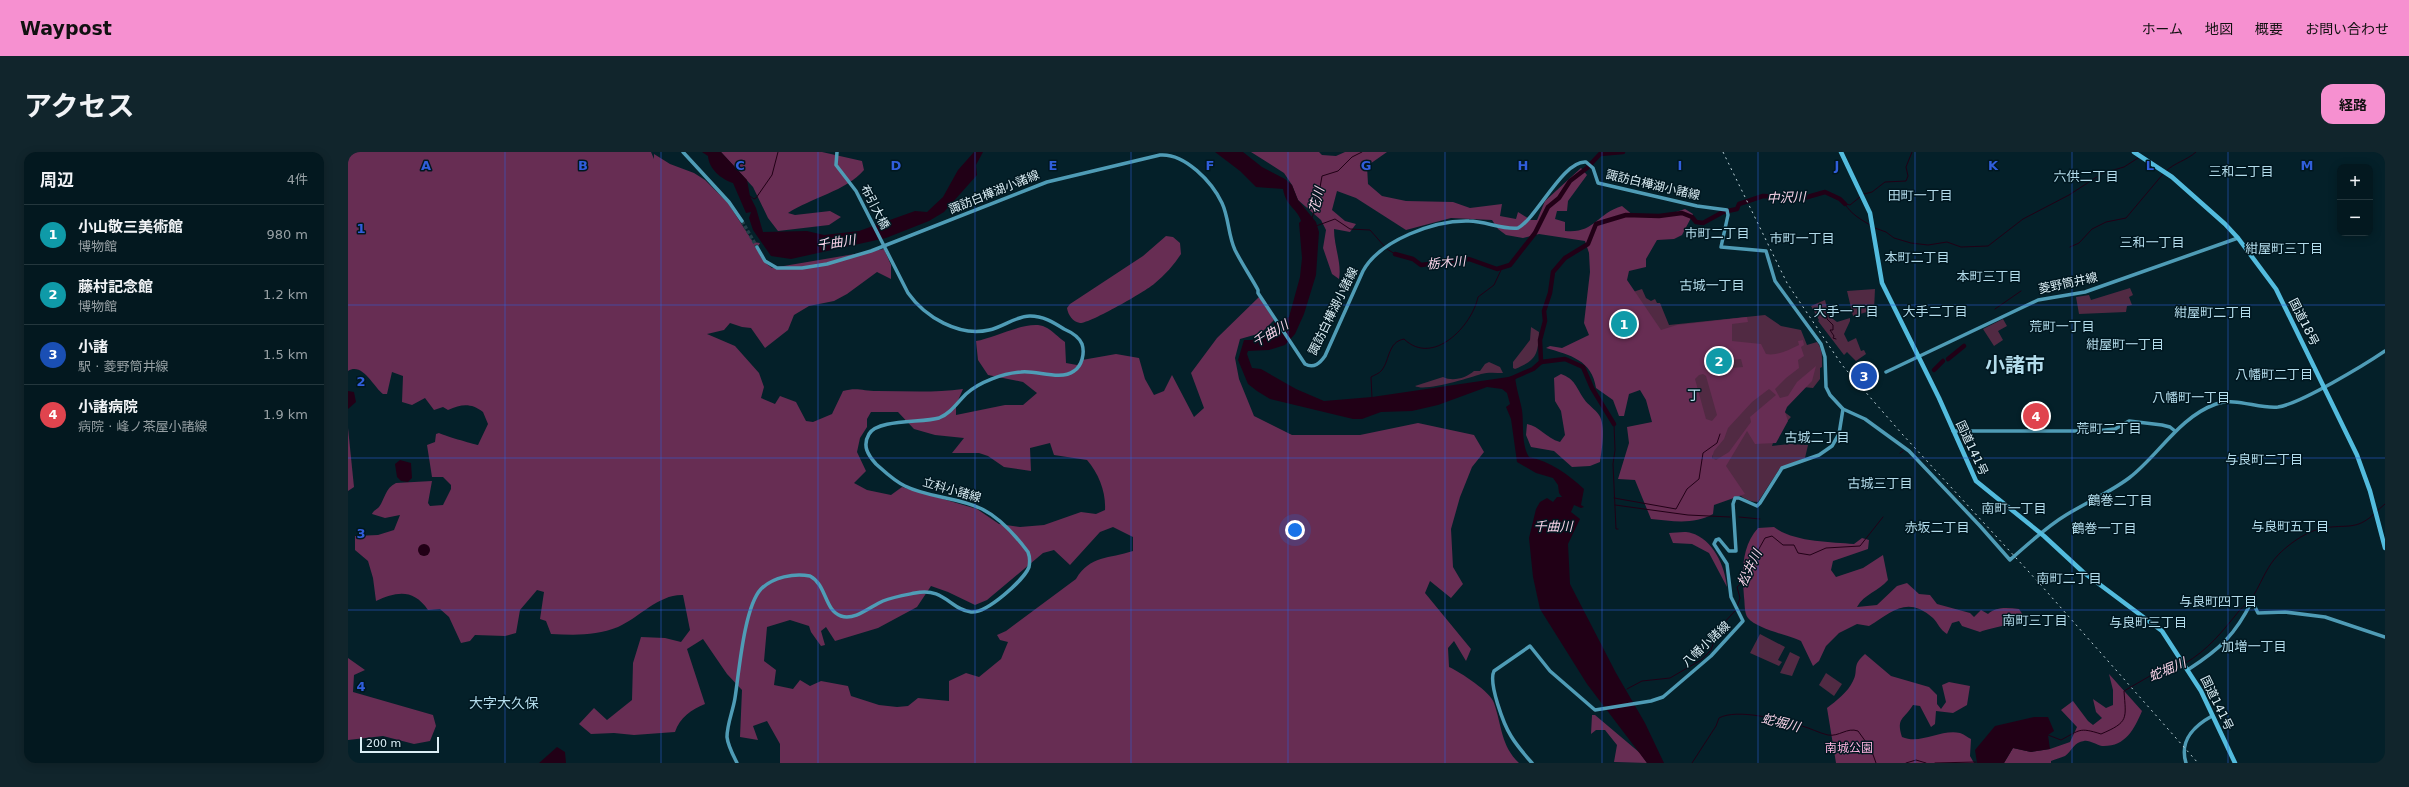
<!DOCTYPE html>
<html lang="ja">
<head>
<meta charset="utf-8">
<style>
	:root { --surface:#03181f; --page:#11252c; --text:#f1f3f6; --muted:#97a0a4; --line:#24373d; --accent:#f690d0 }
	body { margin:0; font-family:"DejaVu Sans","Noto Sans JP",sans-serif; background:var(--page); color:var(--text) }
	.controls { position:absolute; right:12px; top:12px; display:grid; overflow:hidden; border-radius:8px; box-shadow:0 2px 10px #0003 }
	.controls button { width:36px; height:36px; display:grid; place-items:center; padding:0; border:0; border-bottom:1px solid var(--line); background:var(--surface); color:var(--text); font:20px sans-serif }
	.scale { position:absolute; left:12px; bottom:10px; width:79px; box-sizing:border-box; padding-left:4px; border:2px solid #dbeff6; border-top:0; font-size:11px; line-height:14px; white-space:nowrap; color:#dbeff6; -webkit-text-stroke:3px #001720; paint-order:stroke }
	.you { position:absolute; left:947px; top:378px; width:14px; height:14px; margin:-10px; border:3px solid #fff; border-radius:50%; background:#1a73e8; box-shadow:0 0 0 6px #1a73e833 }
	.badge { display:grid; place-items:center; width:26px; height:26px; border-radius:50%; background:var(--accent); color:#fff; font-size:13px; font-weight:700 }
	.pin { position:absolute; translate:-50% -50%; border:2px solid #fff; box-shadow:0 1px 4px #0006 }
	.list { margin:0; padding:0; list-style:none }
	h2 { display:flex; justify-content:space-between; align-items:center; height:52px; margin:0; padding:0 16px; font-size:17px }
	h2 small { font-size:13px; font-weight:400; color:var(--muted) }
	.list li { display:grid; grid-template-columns:26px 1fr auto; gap:12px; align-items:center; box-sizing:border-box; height:60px; padding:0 16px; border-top:1px solid var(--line) }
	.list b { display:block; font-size:15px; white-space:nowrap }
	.list p { margin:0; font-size:13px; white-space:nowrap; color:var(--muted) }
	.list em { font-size:13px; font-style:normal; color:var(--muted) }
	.map { position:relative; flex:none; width:2037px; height:611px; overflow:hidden; border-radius:12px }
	header { display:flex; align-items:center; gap:24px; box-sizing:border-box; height:56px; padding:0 20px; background:var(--accent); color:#111 }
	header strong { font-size:19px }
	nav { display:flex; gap:22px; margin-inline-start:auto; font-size:14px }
	.intro { display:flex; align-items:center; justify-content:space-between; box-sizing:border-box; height:96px; padding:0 24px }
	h1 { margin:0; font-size:28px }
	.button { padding:10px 18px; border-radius:12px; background:var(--accent); color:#111; font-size:14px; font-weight:700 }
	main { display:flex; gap:24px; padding:0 24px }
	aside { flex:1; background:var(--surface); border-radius:12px; box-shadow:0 2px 10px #0003 }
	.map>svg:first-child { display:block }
	.green { fill:#512a43 }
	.forest { fill:#672d53; fill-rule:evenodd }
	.water { fill:#210016 }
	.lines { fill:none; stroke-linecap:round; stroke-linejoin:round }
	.stream { stroke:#210016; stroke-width:1 }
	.river { stroke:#210016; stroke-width:4.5 }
	.major-tunnel { stroke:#243f48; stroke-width:3.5; stroke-dasharray:3.5 2; stroke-linecap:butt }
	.major { stroke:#4f9cb6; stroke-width:3.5 }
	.highway { stroke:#53bcde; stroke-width:4.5 }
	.rail { stroke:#bbd0d7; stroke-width:1; stroke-dasharray:2 4; stroke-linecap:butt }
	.grid { fill:none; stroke:#305edb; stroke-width:1; stroke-opacity:0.55 }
	.labels { text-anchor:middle; stroke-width:3; stroke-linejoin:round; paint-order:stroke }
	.street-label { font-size:12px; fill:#dbeff6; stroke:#001720 }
	.park-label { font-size:12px; fill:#ffb5e1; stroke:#001720 }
	.neighbourhood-label { font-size:13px; fill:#b3dceb; stroke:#001720 }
	.water-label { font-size:13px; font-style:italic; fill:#f7d2e7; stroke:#001720 }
	.quarter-label { font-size:14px; fill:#b3dceb; stroke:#001720 }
	.town-label { font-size:20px; font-weight:bold; fill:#b3dceb; stroke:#001720 }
	.grid-label { font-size:13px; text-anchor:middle; font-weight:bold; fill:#305edb; stroke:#001720; stroke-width:3; stroke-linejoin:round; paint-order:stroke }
</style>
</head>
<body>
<header>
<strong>Waypost</strong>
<nav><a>ホーム</a><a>地図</a><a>概要</a><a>お問い合わせ</a></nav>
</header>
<div class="intro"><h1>アクセス</h1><a class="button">経路</a></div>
<main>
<aside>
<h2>周辺<small>4件</small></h2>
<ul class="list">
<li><span class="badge" style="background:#0f9aa8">1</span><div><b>小山敬三美術館</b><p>博物館</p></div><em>980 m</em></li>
<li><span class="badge" style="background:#0f9aa8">2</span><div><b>藤村記念館</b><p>博物館</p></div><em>1.2 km</em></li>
<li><span class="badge" style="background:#1a4fb4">3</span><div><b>小諸</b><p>駅 · 菱野筒井線</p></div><em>1.5 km</em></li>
<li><span class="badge" style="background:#e0444e">4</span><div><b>小諸病院</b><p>病院 · 峰ノ茶屋小諸線</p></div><em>1.9 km</em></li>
</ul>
</aside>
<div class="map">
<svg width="2037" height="611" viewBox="0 0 2037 611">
	<rect width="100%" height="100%" fill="#042029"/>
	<!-- green -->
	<g class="green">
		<polygon points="1782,136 1785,143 1781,145 1784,153 1779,154 1778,160 1731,162 1728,145 1741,143 1743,148"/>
		<path d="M1294 137 1298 146 1303 149 1307 147 1309 151H1312L1321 173 1417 163 1433 174 1453 178 1459 193 1469 190C1475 198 1474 206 1474 215L1472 216V227L1465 236 1455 235 1435 259 1443 265 1428 281 1424 294 1442 292 1460 293 1457 306 1432 316 1410 350C1388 350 1375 322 1364 306L1365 303 1282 141Z"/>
		<polygon points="1527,137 1526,158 1505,164 1499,139"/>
		<polygon points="1477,148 1481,164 1489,170 1502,166 1502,169 1496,182 1500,190 1508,186 1513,199 1516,198 1518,202 1508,209 1499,200 1496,203 1470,169 1471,168 1463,154"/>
		<polygon points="1655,167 1659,174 1650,179 1655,188 1646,194 1635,177"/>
		<path d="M1183 175 1191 180C1190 202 1189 208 1167 217L1165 216V210L1182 188Z"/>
		<path d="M1141 210 1152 215 1155 221C1148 221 1140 220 1133 222 1121 226 1077 240 1067 234L1095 225C1105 230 1118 226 1126 219H1132L1137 212Z"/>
		<polygon points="1412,482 1437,495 1430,508 1434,510 1431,514 1402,501"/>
		<polygon points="1442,500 1452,505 1444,524 1432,521"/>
		<polygon points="1478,521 1494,532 1486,544 1471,533"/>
	</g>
	<!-- forest -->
	<g class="forest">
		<path d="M0 0H303L306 7V2L322 12 346 21 357 28 380 51 405 90 412 91 409 96C412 106 416 110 424 116L536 97 543 113V127L529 120 499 142 486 149 461 154 446 163 440 178 417 196 403 176 394 175 382 171 376 178 359 182 387 194 411 221 416 235 413 246 427 252 432 244 448 250 458 269 465 270 484 262 495 239C509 235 515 239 529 239 558 239 586 241 615 237L608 253V263L657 253H675L689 241 675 230 640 223 630 208 628 189C647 186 681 167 697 175 704 178 711 186 717 190L718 211 729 213 734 208 768 202 791 206 797 227 806 243 816 239 824 223 846 265 856 256 843 221 869 186 911 145 926 168 913 181 892 187 887 206 891 227 906 264 944 283H1012L1070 271 1126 283 1136 300 1124 315 1112 345 1103 377 1105 415 1115 432 1103 446 1082 429 1077 441 1123 497 1118 509 1106 489 1100 496 1101 515C1112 520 1143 540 1146 551 1154 574 1153 594 1171 611H432V592L419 569 405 574 410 588 392 585 394 538 379 522 355 487 339 497 357 552C343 558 332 565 327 580L286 583 266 581 243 582 231 572 246 556 259 568 284 548 285 511 293 485 317 486 333 490 342 478 335 443C311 442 292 465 270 475 248 484 227 483 203 482L198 469 192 467 196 440 189 438 172 458 168 481 157 484 127 483 122 489 113 491 101 465 92 457 80 458C65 436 48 440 28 449L25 426 20 409 7 398V384L30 383 46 378 52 363 37 366 24 362C26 358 28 358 31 355 37 347 37 336 48 331L84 329 80 351 82 354 95 353 103 337V333L95 325H84L79 293 87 290 88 282 91 281C94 283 125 292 130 293L140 272 135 260C123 251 114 252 100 258L95 255 86 258 77 246 64 253 54 250 55 224 44 220 39 242H35C26 236 15 210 0 219ZM523 260H550L566 277 587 283 616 286 604 301H631L640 304 656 315 683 319 682 296 702 291 706 303 739 308C751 322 758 340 757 358L748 362 733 360 696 373 672 375 651 372 629 357 554 335 543 343 519 338 506 331 518 319 509 300 512 286 519 275V267ZM765 375 785 385V399C761 407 742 403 728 427L658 479 649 483 652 488 660 490 653 507 631 525 618 521 601 529V549L570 546 560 554 549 555 531 553 503 544 500 534 473 529 462 534 452 528 445 537 426 533 428 518 416 509 419 475 442 468 461 474 463 480 473 494 477 493 473 479 478 475 487 489 530 476 569 455 583 434 600 440 627 453 639 448 695 401 706 398 722 413 752 380Z"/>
		<path d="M373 0H474L514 9 516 18C498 39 463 46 440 61L447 63 482 59 493 65 481 73 430 79 420 66 405 35Z"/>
		<path d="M903 0H971L974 3 988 4 997 0H1039L1019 14 1020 32 1034 44 1058 49 1105 50 1122 56 1154 52 1152 64 1168 67 1170 60 1183 68H1189L1197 49 1233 16 1239 23 1220 49 1219 59H1209L1207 67 1217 70V79C1246 82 1248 62 1274 54L1286 64 1310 66 1337 57 1345 62 1334 83 1326 87 1309 88 1298 107V115L1281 119 1279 128 1313 178 1329 173 1399 165 1400 170 1384 172V189L1413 192 1418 202C1430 204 1440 198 1451 193L1450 189 1455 188 1456 193 1453 195 1456 204 1450 208 1451 216 1438 226 1427 237 1432 246 1440 244 1449 230 1468 214 1464 229 1439 255 1437 260 1440 269 1428 291 1407 292 1399 279 1378 314 1397 342 1366 353 1365 362C1346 373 1324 369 1303 367L1287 328 1270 327 1281 291 1279 275 1304 270 1298 248 1292 238 1281 242 1276 264H1271L1265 248 1248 236C1244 208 1222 203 1198 196L1202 194 1214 196 1241 183 1236 171 1242 120 1241 101 1237 89 1191 82 1175 86 1158 83 1150 77 1144 68 1103 66 1058 78 1008 46 989 39 984 58 997 69 1008 72 1002 80 986 77C986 95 994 111 991 127L984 122 975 96 978 78 973 68 950 48 944 33 936 21ZM1383 208 1393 207 1395 215 1384 216ZM1355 222 1358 224 1369 263 1364 269 1358 267 1347 227 1351 223ZM1421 237 1428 243 1402 265 1403 270 1381 300 1368 308 1364 306 1366 299 1376 287 1380 276 1404 250Z"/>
		<path d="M818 84 825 85 832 91 833 102C826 113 817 123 806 132 798 139 741 172 732 171 725 170 720 163 719 156L722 152 795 104Z"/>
		<path d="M1213 222C1227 227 1228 235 1236 247 1240 253 1247 257 1251 263 1258 273 1254 298 1252 310L1242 314 1224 315 1206 299 1183 295 1178 283 1179 272C1191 274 1198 286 1212 290L1217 283 1213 259 1207 249 1206 226Z"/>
		<polygon points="0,276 6,335 0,339"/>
		<path d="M1426 375C1445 390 1482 390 1506 392L1514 386 1521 388 1520 397 1485 409 1483 418 1488 425 1515 416 1535 403 1540 428C1531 439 1516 442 1509 455L1529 453 1549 434 1559 431 1571 442 1582 443 1589 452 1622 461 1626 465 1633 458 1640 462C1649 454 1660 456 1671 457L1675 463C1667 474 1644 475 1632 480L1614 474 1611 469 1604 471 1599 482C1592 478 1590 471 1585 466 1559 443 1544 460 1521 474L1509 472 1491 481 1478 494 1471 509 1465 514 1453 489C1440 483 1409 477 1400 466 1396 461 1397 452 1396 445 1394 421 1393 395 1410 376Z"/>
		<path d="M1321 381C1328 381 1337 379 1343 381 1365 387 1377 414 1379 435L1361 401 1344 392 1325 391Z"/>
		<path d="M1517 502 1543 524 1581 535 1589 543V552L1593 557 1598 550 1594 533 1601 530 1622 534 1619 553 1605 561 1588 559 1587 572 1583 575 1572 554 1565 553C1556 568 1548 565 1554 585 1573 593 1592 577 1612 581 1616 582 1620 586 1623 587L1622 604 1626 611H1488L1479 556C1488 549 1500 540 1505 529 1511 518 1503 514 1517 502Z"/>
		<polygon points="0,506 17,518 6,523 5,540 85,563 88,574 82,589 66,592 35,584 0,588"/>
		<path d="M1761 522 1794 559C1786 578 1777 595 1754 594 1748 593 1742 588 1736 589 1726 590 1724 599 1717 604 1713 606 1707 607 1703 609V611H1656L1665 596 1683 600 1702 597 1722 590 1729 575 1713 558 1725 549 1740 569 1745 573 1754 566 1748 560 1745 547 1758 556 1765 553V538Z"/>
		<polygon points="1244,563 1247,563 1292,601 1299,611 1266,610 1269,593 1257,578 1248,578 1243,582"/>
	</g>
	<!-- water -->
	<g class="water">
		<path d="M354 0H373L399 28 402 44 408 56 415 80 459 79 476 83 511 79 567 59 579 60 595 45 610 18 626 0H635L628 13 629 23 596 60 581 69 538 86 443 107 423 104 405 78 401 66 403 60 398 61 385 31C373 27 361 17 360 4Z"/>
		<path d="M867 0H895L914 15 937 27 944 33 950 48 968 70 971 80 968 123 956 162 947 182 937 193 921 198 900 199 899 202 904 216 913 217 948 237 976 249 1024 245 1167 224C1168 236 1172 247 1174 258 1176 273 1173 292 1181 305 1202 309 1221 323 1236 337L1233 353 1236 355 1233 356 1226 353 1223 360 1232 367 1220 392 1222 432 1268 521 1297 571 1316 611H1299L1239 532 1192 457 1185 425 1181 386 1188 357 1192 350 1199 346 1205 350 1209 345H1214L1211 341 1210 333 1205 326 1188 321 1169 310 1163 267 1158 255 1162 252 1159 241 1154 237 1139 235 1090 253 1064 259 1033 260 1014 267H1005L922 247 909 239 900 232 890 208 896 188H904L926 177V171L941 165 952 125 954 106 951 71 953 69C950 57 938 55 935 37L908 35 892 19Z"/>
		<polygon points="0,239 6,240 8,250 0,257"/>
		<polygon points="52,308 63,311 64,326 60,330 53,329 49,325 47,312"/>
		<circle cx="76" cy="398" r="6"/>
		<polygon points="1686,565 1700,565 1706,579 1700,583 1702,597 1683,600 1665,596 1656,611 1629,611 1627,598 1647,574"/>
		<polygon points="209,595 217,600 218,611 191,611"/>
	</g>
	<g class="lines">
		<!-- stream -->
		<g class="stream">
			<path d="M1817 20C1827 10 1838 9 1848 0"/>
			<polyline points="1516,42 1524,40 1537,30 1558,29 1560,24 1558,15 1564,0"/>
			<polyline points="402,44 406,47 408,46 424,23 430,0"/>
			<path d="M1497 52C1503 62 1512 67 1522 73"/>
			<polyline points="1498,52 1502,53 1512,45"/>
			<polyline points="964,66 970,47 974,24 990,19 1004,5 1014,0"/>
			<polyline points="968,74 987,67 1002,77 1022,78 1037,95"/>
			<polyline points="1527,76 1538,80 1546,86 1563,91 1580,93 1599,90 1613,95 1640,94 1675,67 1721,43 1755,21 1776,15 1790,6"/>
			<polyline points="1722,95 1731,91 1744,77 1758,70 1778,66 1815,22"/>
			<polyline points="1039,97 1047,102"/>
			<polyline points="1647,157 1673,139"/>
			<polyline points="1479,160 1479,159"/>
			<polyline points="1479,161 1479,167 1485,173 1485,178 1482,178 1486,184 1485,186 1488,187"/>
			<path d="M1024 246 1023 225C1026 223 1031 222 1034 218 1042 207 1040 190 1056 187 1085 215 1124 174 1130 145L1146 133 1154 116"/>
			<polyline points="1266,272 1267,298 1265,312 1268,377 1270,377"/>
			<polyline points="1552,301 1555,299"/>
			<polyline points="1266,346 1328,357 1339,337 1351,327 1355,301 1369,291 1372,282"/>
			<polyline points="1267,353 1340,363 1382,365"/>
			<polyline points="2029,359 2037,352"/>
			<polyline points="1391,365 1412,367"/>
			<polyline points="1389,455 1392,446 1389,435 1397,428 1398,420 1417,386 1424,384 1435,393 1446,393 1450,401 1462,403 1478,396 1512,394 1535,365"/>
			<path d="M1836 512C1860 498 1874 480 1891 459 1896 453 1903 448 1907 441 1918 421 1921 409 1940 394 1950 386 1963 378 1976 376 1998 372 2008 379 2026 362"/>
			<polyline points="1279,537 1294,529 1322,526 1353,508 1363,498 1370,477 1388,458"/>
			<path d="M1700 583 1713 588C1732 578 1731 575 1753 582 1781 570 1778 567 1776 539L1807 521 1822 519 1834 513"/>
			<path d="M1344 611 1368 574 1371 566C1389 556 1434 568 1454 574 1462 576 1471 581 1480 583 1491 585 1499 575 1510 579L1523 597 1528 611"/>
			<polyline points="1558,611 1568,608 1578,611"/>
			<polyline points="1587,611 1628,610"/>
		</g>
		<!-- river -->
		<g class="river">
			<polyline points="1047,102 1065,107 1073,113 1121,107 1149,117 1162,113 1187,81 1200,55 1211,46 1222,29 1239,16 1252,2 1275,0"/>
			<polyline points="1600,207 1616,194"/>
			<polyline points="1193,210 1217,207 1235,215 1244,236 1266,272"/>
			<polyline points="1586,218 1595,209"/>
			<polyline points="1162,227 1185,217 1193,210 1192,188 1197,169 1196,159 1202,141 1205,120 1217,106 1240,92 1248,72 1278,63 1311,64 1334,61 1344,65 1348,70 1355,71 1375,60 1389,57 1391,52 1415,44 1456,46 1477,40 1492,47 1497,52"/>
		</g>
		<!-- major-tunnel -->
		<polyline class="major-tunnel" points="394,69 409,95"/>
		<!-- major -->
		<g class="major">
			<polyline points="335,0 381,50 394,69"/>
			<path d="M409 95 417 109 429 116H454L479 112 523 99 699 30 812 3C837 1 864 30 874 51 881 66 880 83 887 98 894 112 903 125 910 138V141L957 212C966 217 972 211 977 204L1015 119C1032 88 1087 68 1121 69 1137 69 1155 78 1170 76 1189 66 1215 8 1238 10L1245 16 1250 31 1349 54 1379 58 1380 63 1373 95 1418 99 1427 129 1473 192 1477 205 1478 235 1482 243 1495 257 1517 267 1561 299 1632 374 1662 408C1680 392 1698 375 1718 363 1739 350 1761 341 1781 326 1810 304 1831 265 1868 252 1888 245 1910 257 1930 255 1952 252 2018 212 2037 199"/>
			<polyline points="1538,220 1690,148 1737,140 1890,86"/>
			<polyline points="1605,279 1748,279 1767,277 1781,269 1814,273 1822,275 1827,279"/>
			<polyline points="1904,449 1910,461 1937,460 1977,465 2037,485"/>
			<path d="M1841 517C1872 497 1887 483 1904 449"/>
			<path d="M389 611C385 603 380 594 379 585 379 572 385 559 387 546 391 521 396 455 413 437 425 425 446 421 462 424 479 433 476 458 493 464 507 469 523 454 535 449 545 445 557 443 567 441 597 435 601 457 623 460 638 462 676 428 681 415 682 410 682 405 680 400 668 384 652 366 634 357 610 345 581 346 557 334 546 329 537 320 528 312 520 303 514 294 521 282 530 267 574 271 591 266 603 261 609 251 618 242 631 230 656 221 673 220 689 218 712 229 726 219 734 214 737 201 734 192 731 185 723 180 716 177 705 170 695 164 682 164 668 164 655 175 641 178 611 185 577 165 560 141L508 39 488 13 489 0"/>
			<path d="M1184 611C1177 603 1169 594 1163 584 1156 573 1140 531 1146 519L1182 494 1202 519 1247 558 1303 549 1315 545 1363 504 1395 469 1383 445 1379 412 1366 392 1368 388 1371 387 1381 399H1388L1385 352 1387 346H1391L1409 354 1412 351 1434 316 1471 303 1484 294 1491 282 1495 257"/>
			<path d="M1838 611C1831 588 1846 574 1864 564"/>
		</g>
		<!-- highway -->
		<g class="highway">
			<polyline points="1493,0 1522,61 1534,131 1591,246 1628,329 1696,384 1735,420 1814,479 1853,539 1887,611"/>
			<polyline points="1786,0 1824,25 1877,72 1890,86 1928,137 2009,303 2022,339 2037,396"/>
		</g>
		<!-- rail -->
		<polyline class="rail" points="1375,0 1439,131 1494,213 1555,283 1692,432 1850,611"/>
	</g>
	<!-- grid -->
	<path class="grid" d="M157 0V611M313 0V611M470 0V611M627 0V611M783 0V611M940 0V611M1097 0V611M1254 0V611M1410 0V611M1567 0V611M1724 0V611M1880 0V611M0 153H2037M0 306H2037M0 458H2037"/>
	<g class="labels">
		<!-- street labels -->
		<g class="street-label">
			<text transform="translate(1305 33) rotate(13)" y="4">諏訪白樺湖小諸線</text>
			<text transform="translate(646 40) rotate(-22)" y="4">諏訪白樺湖小諸線</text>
			<text transform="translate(527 55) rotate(63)" y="4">布引大橋</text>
			<text transform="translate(1720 131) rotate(-12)" y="4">菱野筒井線</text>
			<text transform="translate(985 159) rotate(-64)" y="4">諏訪白樺湖小諸線</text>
			<text transform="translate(1956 170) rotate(63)" y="4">国道18号</text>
			<text transform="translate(1624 296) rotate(65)" y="4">国道141号</text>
			<text transform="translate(604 338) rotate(16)" y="4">立科小諸線</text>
			<text transform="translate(1358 492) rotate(-43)" y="4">八幡小諸線</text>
			<text transform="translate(1869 551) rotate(64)" y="4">国道141号</text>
		</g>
		<!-- park labels -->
		<g class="park-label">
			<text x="1501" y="600">南城公園</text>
		</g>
		<!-- neighbourhood labels -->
		<g class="neighbourhood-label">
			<text x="1893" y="24">三和二丁目</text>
			<text x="1738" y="29">六供二丁目</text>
			<text x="1572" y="48">田町一丁目</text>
			<text x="1369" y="86">市町二丁目</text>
			<text x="1454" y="91">市町一丁目</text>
			<text x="1804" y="95">三和一丁目</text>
			<text x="1936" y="101">紺屋町三丁目</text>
			<text x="1569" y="110">本町二丁目</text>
			<text x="1641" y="129">本町三丁目</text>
			<text x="1364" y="138">古城一丁目</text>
			<text x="1498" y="164">大手一丁目</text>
			<text x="1587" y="164">大手二丁目</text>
			<text x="1865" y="165">紺屋町二丁目</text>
			<text x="1714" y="179">荒町一丁目</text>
			<text x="1777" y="197">紺屋町一丁目</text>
			<text x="1926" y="227">八幡町二丁目</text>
			<text x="1843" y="250">八幡町一丁目</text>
			<text x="1761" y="281">荒町二丁目</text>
			<text x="1469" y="290">古城二丁目</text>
			<text x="1916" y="312">与良町二丁目</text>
			<text x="1532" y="336">古城三丁目</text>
			<text x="1772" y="353">鶴巻二丁目</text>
			<text x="1666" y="361">南町一丁目</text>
			<text x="1942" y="379">与良町五丁目</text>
			<text x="1589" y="380">赤坂二丁目</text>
			<text x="1756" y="381">鶴巻一丁目</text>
			<text x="1721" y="431">南町二丁目</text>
			<text x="1870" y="454">与良町四丁目</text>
			<text x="1687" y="473">南町三丁目</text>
			<text x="1800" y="475">与良町三丁目</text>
			<text x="1906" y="499">加増一丁目</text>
		</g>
		<!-- water labels -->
		<g class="water-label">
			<text transform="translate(1438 45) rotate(-2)" y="5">中沢川</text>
			<text transform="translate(968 48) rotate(-75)" y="5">花川</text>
			<text transform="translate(488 90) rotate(-9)" y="5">千曲川</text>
			<text transform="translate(1098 110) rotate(-5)" y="5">栃木川</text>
			<text transform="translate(922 181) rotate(-31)" y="5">千曲川</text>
			<text x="1205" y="379">千曲川</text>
			<text transform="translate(1401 416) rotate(-64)" y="5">松井川</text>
			<text transform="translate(1819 517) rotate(-23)" y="5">蛇堀川</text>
			<text transform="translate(1433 570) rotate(14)" y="5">蛇堀川</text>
		</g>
		<!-- quarter labels -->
		<g class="quarter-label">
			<text x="1346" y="248">丁</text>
			<text x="156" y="556">大字大久保</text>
		</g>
		<!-- town labels -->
		<g class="town-label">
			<text x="1667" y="220">小諸市</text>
		</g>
	</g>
	<g class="grid-label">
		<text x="78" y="18">A</text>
		<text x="235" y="18">B</text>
		<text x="392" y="18">C</text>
		<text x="548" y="18">D</text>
		<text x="705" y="18">E</text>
		<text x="862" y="18">F</text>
		<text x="1018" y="18">G</text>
		<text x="1175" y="18">H</text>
		<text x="1332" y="18">I</text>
		<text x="1489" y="18">J</text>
		<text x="1645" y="18">K</text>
		<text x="1802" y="18">L</text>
		<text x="1959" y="18">M</text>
		<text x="13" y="81">1</text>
		<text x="13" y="234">2</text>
		<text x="13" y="386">3</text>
		<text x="13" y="539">4</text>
	</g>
</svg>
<div class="controls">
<button>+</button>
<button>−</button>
</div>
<div class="scale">200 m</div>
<div class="you"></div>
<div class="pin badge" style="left:1276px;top:172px;background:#0f9aa8">1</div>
<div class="pin badge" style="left:1371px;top:209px;background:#0f9aa8">2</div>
<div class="pin badge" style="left:1516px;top:224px;background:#1a4fb4">3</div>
<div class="pin badge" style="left:1688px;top:264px;background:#e0444e">4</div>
</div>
</main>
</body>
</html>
